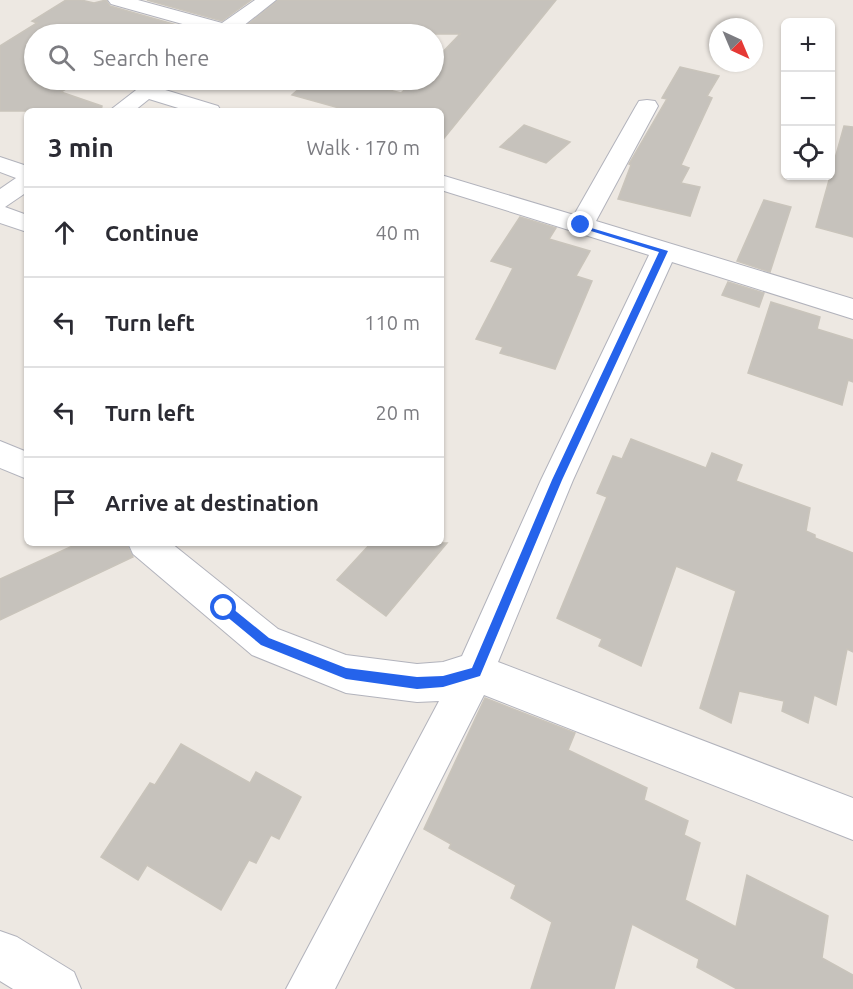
<!DOCTYPE html>
<html lang="en">
<head>
<meta charset="utf-8">
<style>
	:root { --surface:#fff; --page:#f7f7f7; --text:#2b2b33; --muted:#7c7c81; --line:#e1e1e2 }
	body { margin:0; font-family:Ubuntu,sans-serif; background:var(--page); color:var(--text) }
	.controls { position:absolute; right:18px; top:18px; display:grid; overflow:hidden; border-radius:9px; box-shadow:0 2px 4px #0004 }
	.controls button { width:54px; height:54px; display:grid; place-items:center; padding:0; border:0; border-bottom:2px solid var(--line); background:var(--surface); color:var(--text); font:30px sans-serif }
	.compass { position:absolute; left:709px; top:18px; width:54px; height:54px; border-radius:50%; background:var(--surface); box-shadow:0 2px 4px #0004; rotate:136deg }
	.stop { position:absolute; width:18px; height:18px; margin:-14px; border:4px solid #2563eb; border-radius:50%; background:#fff }
	.stop.end { background:#2563eb; border-color:#fff; box-shadow:0 2px 6px #0008 }
	.list { margin:0; padding:0; list-style:none }
	h2 { display:flex; justify-content:space-between; align-items:center; height:78px; margin:0; padding:0 24px; font-size:26px }
	h2 small { font-size:20px; font-weight:400; color:var(--muted) }
	.list li { display:grid; grid-template-columns:39px 1fr auto; gap:18px; align-items:center; box-sizing:border-box; height:90px; padding:0 24px; border-top:2px solid var(--line) }
	.list b { display:block; font-size:22px; white-space:nowrap }
	.list em { font-size:20px; font-style:normal; color:var(--muted) }
	.icon { flex:none; width:33px; height:33px; fill:none; stroke:currentColor; stroke-width:2; stroke-linecap:round; stroke-linejoin:round }
	.map { position:relative; flex:none; width:853px; height:989px; overflow:hidden }
	.search { position:absolute; background:var(--surface); box-shadow:0 2px 4px #0004; left:24px; top:24px; width:420px; height:66px; display:flex; align-items:center; gap:15px; box-sizing:border-box; padding:0 21px; border-radius:33px; color:var(--muted); font-size:22px }
	.panel { position:absolute; background:var(--surface); box-shadow:0 2px 4px #0004; left:24px; top:108px; width:420px; height:438px; border-radius:9px }
	.map>svg:first-child { display:block }
	.building { fill:#c6c2bc; stroke:#c9c4bb; stroke-width:1.5 }
	.lines { fill:none; stroke-linecap:round; stroke-linejoin:round }
	.minor-casing { stroke:#b2b3bc; stroke-width:2 }
	.minor { fill:#fff; fill-rule:evenodd }
	.route { fill:#2563eb }
</style>
</head>
<body>
<div class="map">
<svg width="853" height="989" viewBox="0 0 853 989">
	<rect width="100%" height="100%" fill="#ede8e2"/>
	<!-- building -->
	<g class="building">
		<polygon points="66,0 81,0 94,3 106,0 110,6 208,34 34,34 34,80 80,80 61,92 102,106 101,111 0,111 0,46 37,23 32,21"/>
		<polygon points="147,0 251,0 222,21"/>
		<polygon points="278,0 556,0 441,142 441,111 350,111 292,95 309,80 351,80 401,93 415,80 434,80 434,61 460,34 236,34"/>
		<polygon points="680,67 719,76 707,96 712,98 681,165 689,168 681,183 700,187 690,216 618,199 631,165 629,164 667,99 662,98"/>
		<polygon points="524,125 570,142 546,163 500,147"/>
		<polygon points="844,126 853,127 853,237 816,227"/>
		<polygon points="764,200 791,207 770,272 737,261"/>
		<polygon points="520,217 556,228 549,239 590,251 576,276 592,281 555,369 500,353 503,347 476,339 513,268 491,261"/>
		<polygon points="728,282 764,293 759,307 722,295"/>
		<polygon points="771,302 820,317 817,329 853,340 853,382 848,380 842,405 748,373"/>
		<polygon points="631,439 706,468 712,453 742,465 736,481 810,508 806,531 815,535 815,538 853,553 853,652 847,649 836,705 814,695 808,723 782,711 784,701 739,691 731,723 700,708 736,591 676,566 641,666 599,646 602,639 557,618 607,497 597,493 613,456 622,459"/>
		<polygon points="79,543 126,543 133,557 0,620 0,579"/>
		<polygon points="371,543 447,543 386,616 337,580"/>
		<polygon points="485,698 575,733 568,750 647,788 644,800 688,821 684,835 700,843 685,900 736,927 747,875 828,916 822,958 853,975 853,989 737,989 697,967 699,959 632,924 614,989 531,989 552,922 511,898 516,885 449,848 451,844 424,829"/>
		<polygon points="181,744 250,783 256,772 301,797 279,839 271,835 256,863 249,860 221,910 147,865 138,880 101,857 150,783 155,785"/>
	</g>
	<g class="lines">
		<defs>
			<g id="minor">
				<polygon points="108,0 138,0 222,23 255,0 276,0 233,34 210,34 211,32 111,4"/>
				<polygon points="149,80 171,80 162,89 218,106 221,111 188,111 149,99 134,111 109,111"/>
				<polygon points="647,100 655,101 658,106 596,221 853,299 853,319 672,262 573,480 498,662 853,798 853,840 484,695 335,989 286,989 439,701 417,702 346,693 252,655 133,554 128,543 171,543 278,629 346,655 417,664 443,662 462,656 541,480 649,255 441,190 441,175 574,215 636,106 639,101"/>
				<polygon points="0,157 27,166 27,192 5,207 27,215 27,232 0,223 0,189 16,178 0,172"/>
				<polygon points="0,441 27,452 27,479 0,468"/>
				<polygon points="0,931 17,937 74,972 81,989 13,989 0,981"/>
			</g>
		</defs>
		<!-- minor casing -->
		<use href="#minor" class="minor-casing"/>
		<!-- minor -->
		<use href="#minor" class="minor"/>
	</g>
	<!-- route -->
	<polygon class="route" points="578,224 668,251 562,480 480,676 443,687 417,689 346,679 261,645 220,611 220,604 227,604 269,638 346,668 417,677 443,676 472,668 552,480 659,252 578,227"/>
</svg>
<div class="controls">
<button>+</button>
<button>−</button>
<button><svg class="icon" aria-label="locate" viewBox="0 0 24 24"><circle cx="12" cy="12" r="6"/><path d="M12 2v4M12 18v4M2 12h4M18 12h4"/></svg></button>
</div>
<svg class="compass" viewBox="-18 -18 36 36"><path d="M0-13l5 13h-10z" fill="#e53935"/><path d="M0 13l5-13h-10z" fill="#7c7c81"/></svg>
<div class="stop" style="left:224px;top:608px"></div>
<div class="stop end" style="left:581px;top:225px"></div>
<div class="search"><svg class="icon" aria-label="search" viewBox="0 0 24 24"><circle cx="10" cy="10" r="6"/><path d="M15 15l6 6"/></svg>Search here</div>
<section class="panel">
<h2>3 min<small>Walk · 170 m</small></h2>
<ul class="list">
<li><svg class="icon" aria-label="ahead" viewBox="0 0 24 24"><path d="M12 20V5M6 11l6-6 6 6"/></svg><div><b>Continue</b></div><em>40 m</em></li>
<li><svg class="icon" aria-label="left" viewBox="0 0 24 24"><path d="M17 20v-9H6M10 6l-5 5 5 5"/></svg><div><b>Turn left</b></div><em>110 m</em></li>
<li><svg class="icon" aria-label="left" viewBox="0 0 24 24"><path d="M17 20v-9H6M10 6l-5 5 5 5"/></svg><div><b>Turn left</b></div><em>20 m</em></li>
<li><svg class="icon" aria-label="arrive" viewBox="0 0 24 24"><path d="M6 21V4h12l-3 4 3 4H6"/></svg><div><b>Arrive at destination</b></div></li>
</ul>
</section>
</div>
</body>
</html>
